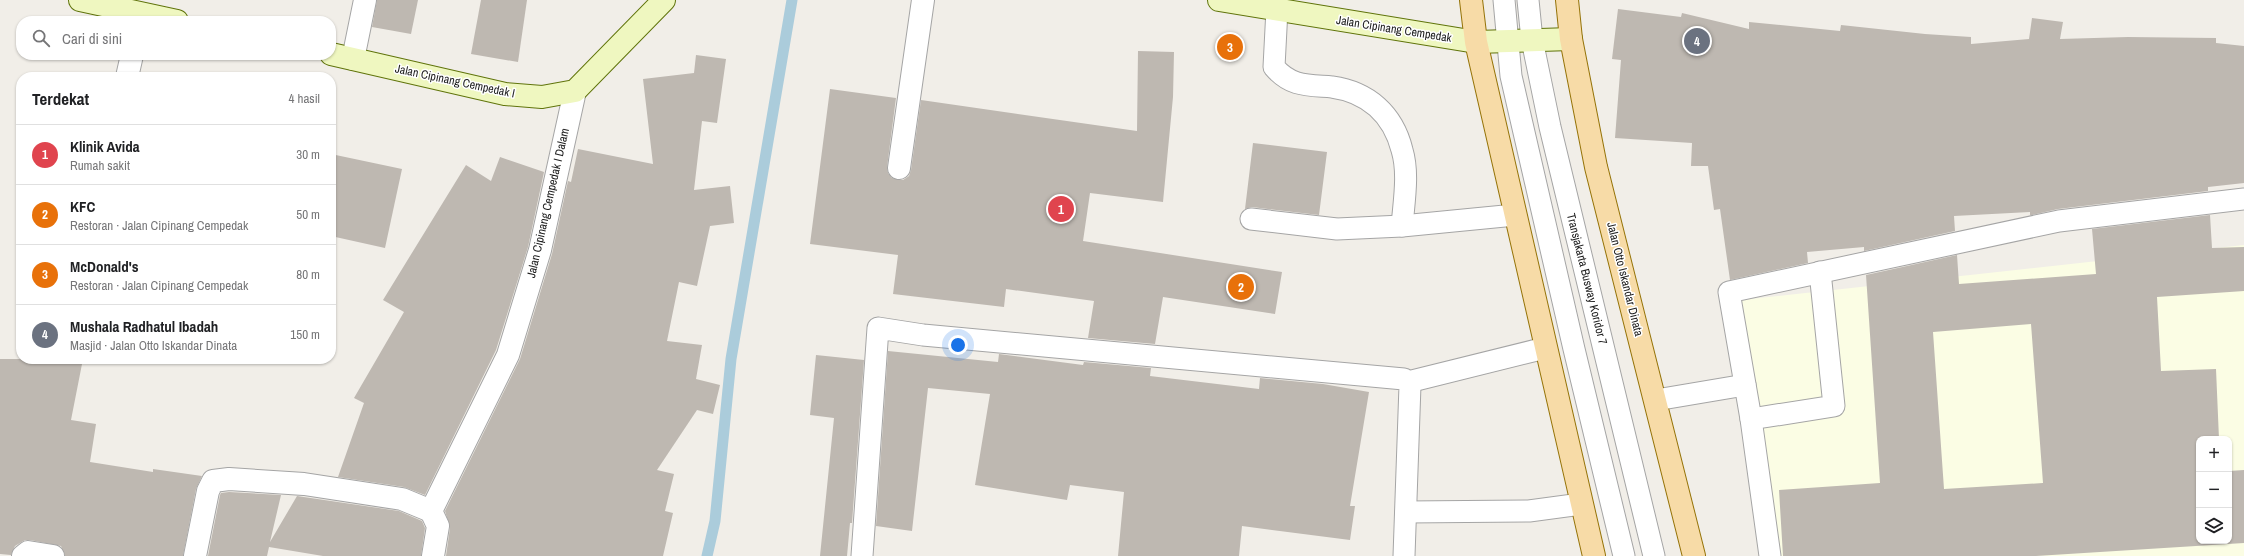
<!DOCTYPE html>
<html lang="id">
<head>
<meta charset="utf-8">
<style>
	:root { --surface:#fff; --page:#f6f6f6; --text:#202124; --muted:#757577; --line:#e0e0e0; --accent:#c61c0b }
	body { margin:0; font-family:"Archivo Narrow",sans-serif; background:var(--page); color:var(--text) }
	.controls { position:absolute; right:12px; bottom:12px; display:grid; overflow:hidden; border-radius:8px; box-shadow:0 1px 3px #0004 }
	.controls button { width:36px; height:36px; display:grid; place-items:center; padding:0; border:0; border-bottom:1px solid var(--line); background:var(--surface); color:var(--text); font:20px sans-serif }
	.you { position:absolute; left:958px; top:345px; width:14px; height:14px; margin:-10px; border:3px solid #fff; border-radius:50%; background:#1a73e8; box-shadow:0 0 0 6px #1a73e833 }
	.badge { display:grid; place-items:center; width:26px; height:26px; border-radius:50%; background:var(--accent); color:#fff; font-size:13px; font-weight:700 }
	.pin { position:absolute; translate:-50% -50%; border:2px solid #fff; box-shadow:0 1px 4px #0006 }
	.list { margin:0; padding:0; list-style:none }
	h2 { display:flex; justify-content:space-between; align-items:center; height:52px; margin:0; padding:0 16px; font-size:17px }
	h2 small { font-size:13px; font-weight:400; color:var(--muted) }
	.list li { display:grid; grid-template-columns:26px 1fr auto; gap:12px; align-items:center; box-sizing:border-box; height:60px; padding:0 16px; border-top:1px solid var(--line) }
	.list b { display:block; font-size:15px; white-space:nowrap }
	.list p { margin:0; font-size:13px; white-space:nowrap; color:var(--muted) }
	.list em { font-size:13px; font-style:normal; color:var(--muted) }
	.icon { flex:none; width:22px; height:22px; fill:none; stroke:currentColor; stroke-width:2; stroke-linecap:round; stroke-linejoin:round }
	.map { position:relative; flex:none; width:2244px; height:556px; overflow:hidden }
	.search { position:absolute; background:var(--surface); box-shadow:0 1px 3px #0004; left:16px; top:16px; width:320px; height:44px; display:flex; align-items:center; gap:10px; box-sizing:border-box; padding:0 14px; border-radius:16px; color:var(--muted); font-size:15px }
	.panel { position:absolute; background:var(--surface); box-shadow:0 1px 3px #0004; left:16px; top:72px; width:320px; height:292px; border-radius:16px }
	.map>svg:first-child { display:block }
	.education { fill:#fbfde4; fill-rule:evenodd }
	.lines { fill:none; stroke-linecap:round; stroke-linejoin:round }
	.stream { stroke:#abccdb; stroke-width:11 }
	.building { fill:#beb8b1; fill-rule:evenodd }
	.lane-casing { stroke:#a5a5a5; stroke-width:23 }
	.street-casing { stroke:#a5a5a5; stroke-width:24 }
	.secondary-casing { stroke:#60740b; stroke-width:24 }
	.primary-casing { stroke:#957308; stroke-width:24 }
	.lane { stroke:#fff; stroke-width:21 }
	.street { stroke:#fff; stroke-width:22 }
	.secondary { stroke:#eff7c0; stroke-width:22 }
	.primary { stroke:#f7dba7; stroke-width:22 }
	.labels { text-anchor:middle; stroke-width:3; stroke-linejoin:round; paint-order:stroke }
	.street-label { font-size:12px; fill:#212121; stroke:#fff }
</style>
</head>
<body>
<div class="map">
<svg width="2244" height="556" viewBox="0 0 2244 556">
	<rect width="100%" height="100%" fill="#f1eee8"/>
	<!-- education -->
	<path class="education" d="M2244 245V556H1763L1724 302ZM2199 439H2229V541H2199Z"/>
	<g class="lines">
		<!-- stream -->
		<polyline class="stream" points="707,556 715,521 731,359 792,0"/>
	</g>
	<!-- building -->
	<g class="building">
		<polygon points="377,0 418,0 411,34 372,27"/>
		<polygon points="481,0 527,0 518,62 471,54"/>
		<polygon points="1618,9 1681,17 1682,13 1749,29 1749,22 1840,31 1841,25 1925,34 1971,37 1971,44 2029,39 2032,18 2063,22 2060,39 2128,37 2216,38 2216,43 2244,46 2244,183 2208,187 2208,191 2058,209 2032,215 2030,215 2030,212 1954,216 1955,231 1864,251 1864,247 1807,252 1808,263 1730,280 1720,209 1714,210 1708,166 1691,166 1692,143 1615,138 1621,60 1612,59"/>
		<polygon points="1138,51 1174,52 1173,97 1163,202 1090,193 1083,241 1282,272 1275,314 1163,297 1155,344 1088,338 1094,301 1006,289 1004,307 893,294 898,255 810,244 830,89 896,98 887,167 888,173 892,178 903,180 909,176 911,170 921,100 1137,131"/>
		<polygon points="696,55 726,59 717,123 702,121 694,190 730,186 734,223 710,226 697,286 679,282 667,341 702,345 696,379 720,385 713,414 697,410 657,470 674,474 665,511 673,513 663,556 446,556 450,528 445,511 520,359 552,254 568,181 571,182 578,149 653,164 643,79 694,73"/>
		<polygon points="1253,143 1327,152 1319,215 1252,207 1245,209"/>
		<polygon points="331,154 402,169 385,248 331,236"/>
		<polygon points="500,157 544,172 528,247 496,350 425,495 404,487 338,477 364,403 354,398 404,312 383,300 466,165 491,181"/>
		<path d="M2210 215 2212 248 2244 247V291L2157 297 2161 371 2216 369 2219 439H2199V541H2229V471L2244 470V543L2036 556H1783L1779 490 1880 483 1866 275 1957 255 1959 284 2096 274 2092 229ZM2031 324 2043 483 1944 489 1933 332Z"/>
		<polygon points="888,351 998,362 999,354 1083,365 1084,362 1151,368 1150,376 1259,389 1260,378 1323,384 1369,392 1350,506 1355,506 1350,540 1242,526 1239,556 1118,556 1124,492 1070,485 1067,500 975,485 990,394 928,388 912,531 876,526"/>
		<polygon points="816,355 864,360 852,523 850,523 847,556 820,556 834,418 810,415"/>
		<polygon points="0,359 58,359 82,364 71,420 96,424 90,462 153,472 153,469 202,476 196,489 183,556 65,556 61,546 30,540 25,540 15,546 11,555 0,554"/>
		<polygon points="229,492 281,495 270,542 297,496 399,511 422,521 425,528 421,556 323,556 269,547 267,556 208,556 220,495 221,493"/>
	</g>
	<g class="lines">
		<defs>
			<g id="lane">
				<polyline points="1504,0 1511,76 1574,349 1624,556"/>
				<polyline points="1528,0 1532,40 1550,127 1654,556"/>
				<path d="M1277 9 1274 67C1291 87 1308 85 1332 87 1368 92 1393 114 1402 150 1409 173 1404 201 1402 226"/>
				<polyline points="1251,219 1337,229 1402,226 1515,215"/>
				<polyline points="1408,382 1545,348"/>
				<polyline points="1656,400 1745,385"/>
				<polyline points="1751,419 1834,406 1820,272"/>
				<polyline points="1406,512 1529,511 1581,504"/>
				<polyline points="862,556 878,328 923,335 1404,379 1410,385 1404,556"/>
				<polyline points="1770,556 1751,419 1729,292 2059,221 2244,199"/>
			</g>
			<g id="street">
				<polyline points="353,59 365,0"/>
				<polyline points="127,77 132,55"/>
				<polyline points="899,168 923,0"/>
				<polyline points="431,511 508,355 540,250 575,91"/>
				<polyline points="431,511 438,526 433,556"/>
				<polyline points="23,556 28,552 53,556"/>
				<polyline points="195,556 208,491 213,481 229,479 304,484 402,499 431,511"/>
			</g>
			<g id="secondary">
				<polyline points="80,0 177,21"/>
				<polyline points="1219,0 1476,42 1571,39"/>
				<polyline points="331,54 505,94 542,97 575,91 664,0"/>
			</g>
			<g id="primary">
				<polyline points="1471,0 1476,42 1594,556"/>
				<polyline points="1567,0 1571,39 1596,167 1694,556"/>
			</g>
		</defs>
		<!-- lane casing -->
		<use href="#lane" class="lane-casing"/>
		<!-- street casing -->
		<use href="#street" class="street-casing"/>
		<!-- secondary casing -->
		<use href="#secondary" class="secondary-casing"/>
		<!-- primary casing -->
		<use href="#primary" class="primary-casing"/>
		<!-- lane -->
		<use href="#lane" class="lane"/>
		<!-- street -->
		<use href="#street" class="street"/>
		<!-- secondary -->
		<use href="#secondary" class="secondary"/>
		<!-- primary -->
		<use href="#primary" class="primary"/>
	</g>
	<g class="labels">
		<!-- street labels -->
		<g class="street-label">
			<text transform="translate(1394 29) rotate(9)" y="4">Jalan Cipinang Cempedak</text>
			<text transform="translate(455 81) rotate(12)" y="4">Jalan Cipinang Cempedak I</text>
			<text transform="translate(548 203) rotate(-77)" y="4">Jalan Cipinang Cempedak I Dalam</text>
			<text transform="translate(1587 279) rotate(76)" y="4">Transjakarta Busway Koridor 7</text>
			<text transform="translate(1625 279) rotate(76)" y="4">Jalan Otto Iskandar Dinata</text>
		</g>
	</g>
</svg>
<div class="controls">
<button>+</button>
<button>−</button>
<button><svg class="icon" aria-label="layers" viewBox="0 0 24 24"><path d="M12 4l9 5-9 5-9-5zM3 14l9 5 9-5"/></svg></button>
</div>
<div class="you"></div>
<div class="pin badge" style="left:1061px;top:209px;background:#e0444e">1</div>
<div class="pin badge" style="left:1241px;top:287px;background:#e8710a">2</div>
<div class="pin badge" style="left:1230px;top:47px;background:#e8710a">3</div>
<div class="pin badge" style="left:1697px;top:41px;background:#6b7280">4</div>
<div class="search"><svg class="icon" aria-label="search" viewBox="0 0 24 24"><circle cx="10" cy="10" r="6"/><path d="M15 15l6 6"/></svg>Cari di sini</div>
<section class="panel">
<h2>Terdekat<small>4 hasil</small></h2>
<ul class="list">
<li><span class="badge" style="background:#e0444e">1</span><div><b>Klinik Avida</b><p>Rumah sakit</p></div><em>30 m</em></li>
<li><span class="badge" style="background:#e8710a">2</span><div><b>KFC</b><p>Restoran · Jalan Cipinang Cempedak</p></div><em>50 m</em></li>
<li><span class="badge" style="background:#e8710a">3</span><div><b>McDonald's</b><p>Restoran · Jalan Cipinang Cempedak</p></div><em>80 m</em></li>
<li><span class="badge" style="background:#6b7280">4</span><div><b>Mushala Radhatul Ibadah</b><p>Masjid · Jalan Otto Iskandar Dinata</p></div><em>150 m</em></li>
</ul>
</section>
</div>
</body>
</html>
